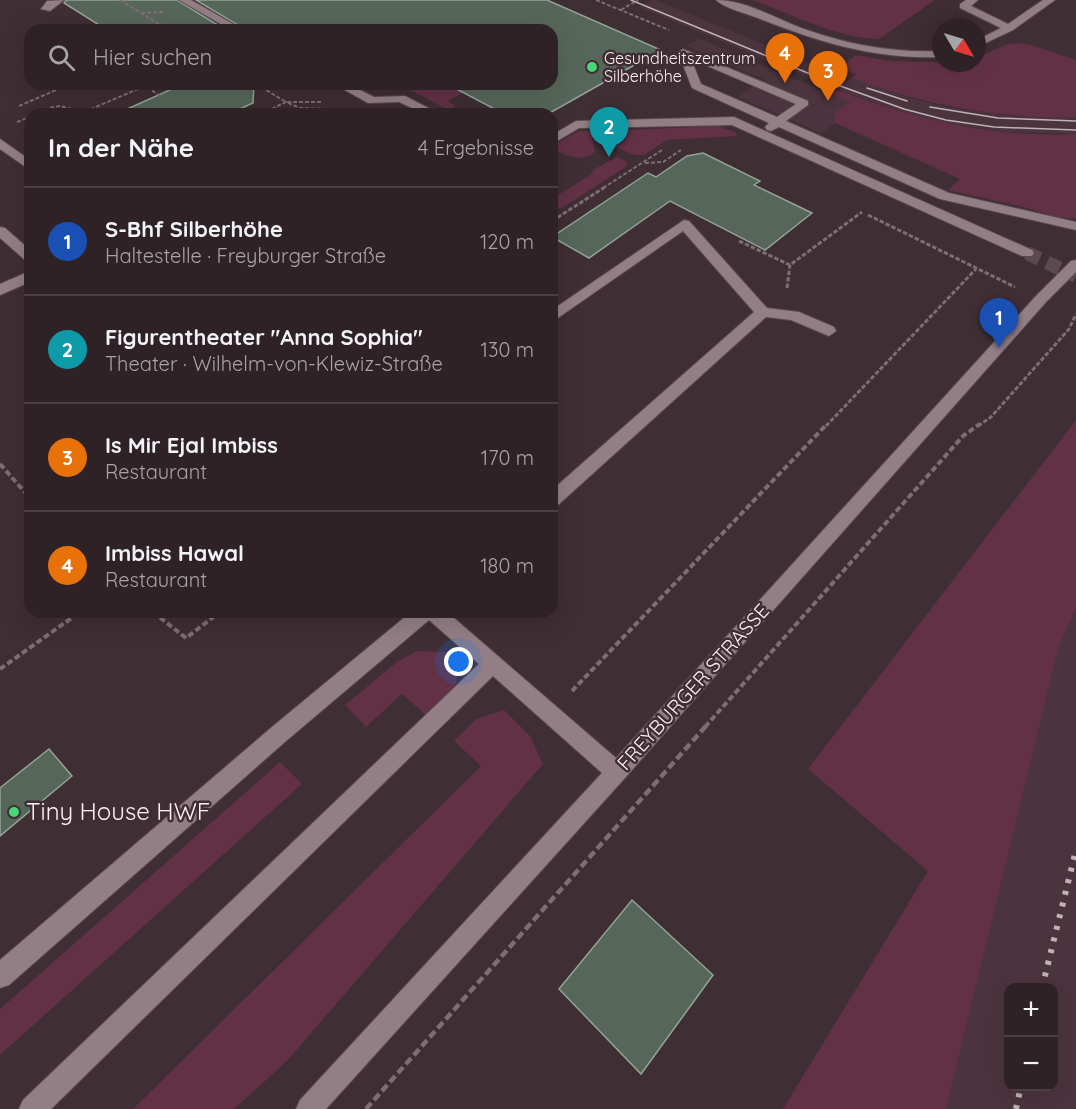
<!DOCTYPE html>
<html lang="de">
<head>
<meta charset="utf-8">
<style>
	:root { --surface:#2f2227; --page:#372a2f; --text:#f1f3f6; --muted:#a7a4a7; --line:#4a3f44; --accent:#48d778 }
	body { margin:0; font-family:Quicksand,sans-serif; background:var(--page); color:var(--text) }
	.controls { position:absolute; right:18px; bottom:18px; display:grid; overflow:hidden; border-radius:12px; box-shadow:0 6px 24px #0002 }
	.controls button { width:54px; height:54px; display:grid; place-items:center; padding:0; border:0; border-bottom:2px solid var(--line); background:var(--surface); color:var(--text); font:30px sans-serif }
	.compass { position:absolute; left:932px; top:18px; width:54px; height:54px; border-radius:50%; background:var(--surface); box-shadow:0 6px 24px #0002; rotate:128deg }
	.you { position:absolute; left:459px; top:662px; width:21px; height:21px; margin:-15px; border:4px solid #fff; border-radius:50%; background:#1a73e8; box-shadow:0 0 0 9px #1a73e833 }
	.badge { display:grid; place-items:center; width:39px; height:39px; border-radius:50%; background:var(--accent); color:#fff; font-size:20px; font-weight:700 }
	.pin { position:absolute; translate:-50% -50px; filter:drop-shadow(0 2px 3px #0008) }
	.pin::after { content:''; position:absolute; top:32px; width:21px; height:18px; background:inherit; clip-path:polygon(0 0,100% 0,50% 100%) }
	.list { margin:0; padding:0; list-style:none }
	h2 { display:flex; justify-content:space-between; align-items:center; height:78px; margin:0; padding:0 24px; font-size:26px }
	h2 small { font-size:20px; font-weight:400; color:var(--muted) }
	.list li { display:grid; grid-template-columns:39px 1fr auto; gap:18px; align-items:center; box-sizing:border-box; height:108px; padding:0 24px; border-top:2px solid var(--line) }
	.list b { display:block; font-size:22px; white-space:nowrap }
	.list p { margin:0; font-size:20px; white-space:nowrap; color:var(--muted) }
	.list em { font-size:20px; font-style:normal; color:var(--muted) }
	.icon { flex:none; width:33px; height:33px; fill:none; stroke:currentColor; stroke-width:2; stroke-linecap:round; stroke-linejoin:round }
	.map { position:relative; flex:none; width:1076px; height:1109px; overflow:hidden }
	.search { position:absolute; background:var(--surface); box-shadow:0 6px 24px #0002; left:24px; top:24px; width:534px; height:66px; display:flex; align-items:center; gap:15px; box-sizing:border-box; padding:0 21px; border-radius:18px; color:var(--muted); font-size:22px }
	.panel { position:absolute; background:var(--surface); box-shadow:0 6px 24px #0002; left:24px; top:108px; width:534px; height:510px; border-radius:18px }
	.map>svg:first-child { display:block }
	.built { fill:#4c343e; fill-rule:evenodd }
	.green { fill:#623146 }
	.building { fill:#57665a; stroke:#92a395; stroke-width:1.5 }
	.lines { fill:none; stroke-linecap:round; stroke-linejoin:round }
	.minor-tunnel { stroke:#5b4b50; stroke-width:14; stroke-dasharray:14 8; stroke-linecap:butt }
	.minor-casing { stroke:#584a4f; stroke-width:2 }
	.path-far3 { stroke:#7d6e74; stroke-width:2; stroke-dasharray:4 2; stroke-linecap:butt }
	.path-far2 { stroke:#7d6e74; stroke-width:3; stroke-dasharray:4.5 2; stroke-linecap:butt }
	.path-far1 { stroke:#7d6e74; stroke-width:4; stroke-dasharray:6 3; stroke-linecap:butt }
	.path { stroke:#7d6e74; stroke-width:4.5; stroke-dasharray:8 4; stroke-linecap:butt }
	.minor { fill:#937e86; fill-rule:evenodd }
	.tram { stroke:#beb2b6; stroke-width:1.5 }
	.rail { stroke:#beb2b6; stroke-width:6; stroke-dasharray:4 8; stroke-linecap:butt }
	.poi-dot { fill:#48d778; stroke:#3f2e34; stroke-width:2 }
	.labels { text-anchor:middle; stroke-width:5; stroke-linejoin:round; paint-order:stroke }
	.far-poi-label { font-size:16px; fill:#f9eef2; stroke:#3f2e34; text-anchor:start }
	.street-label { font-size:20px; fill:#f9eef2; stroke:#3f2e34 }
	.near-poi-label { font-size:24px; fill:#f9eef2; stroke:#3f2e34; text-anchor:start }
</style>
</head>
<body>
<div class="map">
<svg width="1076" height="1109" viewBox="0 0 1076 1109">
	<rect width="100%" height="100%" fill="#3f2e34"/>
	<!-- built -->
	<g class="built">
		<polygon points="652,0 656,0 838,75 825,84 639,7"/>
		<polygon points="700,39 850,102 834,113 835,123 821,133 738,97 764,79 687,46"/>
		<polygon points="851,78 910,98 946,107 1013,116 1076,117 1076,134 1007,132 944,123 912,116 836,89"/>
		<path d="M1076 608V1109H946L1059 646ZM1008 988H1054V1086H1008Z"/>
	</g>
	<!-- green -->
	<g class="green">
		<path d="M753 0H935L879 39C843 40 787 13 753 0Z"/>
		<path d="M1018 43 1032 45 1076 60V117C997 119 925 105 851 78L856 74 840 68 856 55 889 61 977 63V57L1008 44Z"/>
		<polygon points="399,84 446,84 463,93 447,101 456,106 448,110"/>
		<path d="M836 89C912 119 993 138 1076 134V219L1056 217 1024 207 948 190 960 179 835 123 834 113 850 102 831 94Z"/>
		<polygon points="719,126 736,133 737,136 667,140 644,155 635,155 608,144 604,131"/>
		<path d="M579 131H591L595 152C580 162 571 157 556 151V144Z"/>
		<polygon points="617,157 626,161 627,166 562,208 552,208 552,199 592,174 593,170"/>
		<polygon points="1076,420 1076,608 1059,646 946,1109 783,1109 928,871 808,769"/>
		<polygon points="417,651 445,652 460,666 454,690 426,715 402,694 366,727 345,705 398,661"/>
		<polygon points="504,710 530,736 543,764 287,1061 234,1109 133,1109 481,766 454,741 476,719"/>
		<polygon points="280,762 302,784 0,1055 0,1009"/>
	</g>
	<!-- building -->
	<g class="building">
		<polygon points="66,0 177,0 226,30 107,30 64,3"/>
		<polygon points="196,0 547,0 661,50 548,114 504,114 447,84 552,84 552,30 344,30 338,27 331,30 246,30"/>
		<polygon points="183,84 254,84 253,103 229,114 116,114"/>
		<polygon points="703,153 760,181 754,185 812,213 765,250 670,201 589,258 552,237 648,173 656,177 687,156"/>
		<polygon points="49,749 72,776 0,836 0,788"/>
		<polygon points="632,900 713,975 641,1074 559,989"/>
	</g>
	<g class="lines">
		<!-- minor-tunnel -->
		<polyline class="minor-tunnel" points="1027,253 1076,276"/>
		<defs>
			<g id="minor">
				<polygon points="64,0 50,11 41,9 47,1"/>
				<polygon points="179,0 191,0 244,30 231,30"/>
				<path d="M716 0C746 0 776 19 804 29 849 45 893 53 941 51V57C876 60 818 42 758 18 745 13 726 9 716 0Z"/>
				<polygon points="966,0 978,0 971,6 1008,24 1043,0 1055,0 1013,30 977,47 977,40 1001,28 960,8 960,4"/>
				<path d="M683 49 808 101V105L786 121 949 193 1076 222V230L940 199 779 127 771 131 767 130 765 127 769 123 692 88 678 52ZM691 59 796 104 777 117 701 84Z"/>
				<polygon points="334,84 348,84 374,97 405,96 440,114 425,114 399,102 368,103"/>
				<polygon points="734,117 1032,250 1034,253 1032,256 1022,256 732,125 579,128 552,144 552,135 576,121"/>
				<polygon points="0,139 30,160 30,170 0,149"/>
				<polygon points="684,220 689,221 767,308 799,312 834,327 836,331 829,336 791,320 766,317 558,505 552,507 552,490 754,312 683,231 552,322 552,310"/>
				<polygon points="0,227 5,228 30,250 30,261 25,260 0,238"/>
				<polygon points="1076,260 1076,272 1046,302 624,779 326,1109 296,1109 300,1100 602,773 493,676 51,1109 19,1109 23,1100 479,664 429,620 286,741 9,985 0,988 0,960 272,727 411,612 447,612 616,758 1036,296 1071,261"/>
				<polygon points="30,271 30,282 0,295 0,284"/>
			</g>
		</defs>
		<!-- minor casing -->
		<use href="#minor" class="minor-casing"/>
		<!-- path-far3 -->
		<g class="path-far3">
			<polyline points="120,0 159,24 175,26"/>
			<polyline points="596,0 669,30"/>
			<polyline points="621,10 638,0"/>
			<polyline points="141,13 164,12"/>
			<polyline points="142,84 162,97"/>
			<polyline points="256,84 286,102 322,102"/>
			<polyline points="822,90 845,72"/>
			<polyline points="19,106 70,84"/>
			<polyline points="40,114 49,108 60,106 84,112 145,86"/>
			<polyline points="261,114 286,102 300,108 328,109"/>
			<polyline points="17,122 30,117"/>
			<polyline points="645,163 663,162 681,150"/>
			<polyline points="603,188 662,150"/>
		</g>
		<!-- path-far2 -->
		<g class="path-far2">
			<polyline points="868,215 1015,287"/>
			<polyline points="552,221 605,187"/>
			<polyline points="739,241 790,265 862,212"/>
			<polyline points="787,288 790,265"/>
			<polyline points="826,426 976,269"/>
			<polyline points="978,426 991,417 1069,329 1076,314"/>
		</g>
		<!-- path-far1 -->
		<g class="path-far1">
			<polyline points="0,464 30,498"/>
			<polyline points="153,612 186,638 220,612"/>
			<polyline points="0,669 80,612"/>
			<polyline points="572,691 827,424"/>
			<polyline points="705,727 963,436 980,424"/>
		</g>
		<!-- path -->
		<polyline class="path" points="366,1109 706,726"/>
		<!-- minor -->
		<use href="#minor" class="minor"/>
		<!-- tram -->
		<g class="tram">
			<polyline points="631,0 832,83 904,109 946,120 994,127 1076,130"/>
			<polyline points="867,88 907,101"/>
			<polyline points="930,107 998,118 1076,121"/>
		</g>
		<!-- rail -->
		<g class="rail">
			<polyline points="1042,988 1076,850"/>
			<polyline points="1016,1109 1021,1086"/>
		</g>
	</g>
	<!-- markers -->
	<g class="poi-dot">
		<circle cx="592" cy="67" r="6"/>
		<circle cx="14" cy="812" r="6"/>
	</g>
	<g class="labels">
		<!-- far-poi labels -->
		<g class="far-poi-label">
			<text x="604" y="64">Gesundheitszentrum<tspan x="604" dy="18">Silberhöhe</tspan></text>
		</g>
		<!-- street labels -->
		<g class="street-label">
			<text transform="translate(693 687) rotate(-48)" y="7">FREYBURGER STRASSE</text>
		</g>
		<!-- near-poi labels -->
		<g class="near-poi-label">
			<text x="26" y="820">Tiny House HWF</text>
		</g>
	</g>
</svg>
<div class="controls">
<button>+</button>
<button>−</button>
</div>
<svg class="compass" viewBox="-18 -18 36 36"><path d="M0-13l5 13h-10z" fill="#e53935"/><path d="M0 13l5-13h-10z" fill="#a7a4a7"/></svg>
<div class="you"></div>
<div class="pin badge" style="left:999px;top:348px;background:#1a4fb4">1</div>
<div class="pin badge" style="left:609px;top:157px;background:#0f9aa8">2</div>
<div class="pin badge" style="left:828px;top:101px;background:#e8710a">3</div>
<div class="pin badge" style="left:785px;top:83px;background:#e8710a">4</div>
<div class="search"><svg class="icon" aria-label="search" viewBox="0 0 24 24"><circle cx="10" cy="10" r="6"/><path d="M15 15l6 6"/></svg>Hier suchen</div>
<section class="panel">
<h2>In der Nähe<small>4 Ergebnisse</small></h2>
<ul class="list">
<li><span class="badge" style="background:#1a4fb4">1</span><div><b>S-Bhf Silberhöhe</b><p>Haltestelle · Freyburger Straße</p></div><em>120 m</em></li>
<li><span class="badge" style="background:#0f9aa8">2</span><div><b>Figurentheater &quot;Anna Sophia&quot;</b><p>Theater · Wilhelm-von-Klewiz-Straße</p></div><em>130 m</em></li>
<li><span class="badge" style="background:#e8710a">3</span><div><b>Is Mir Ejal Imbiss</b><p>Restaurant</p></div><em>170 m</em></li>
<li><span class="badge" style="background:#e8710a">4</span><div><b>Imbiss Hawal</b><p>Restaurant</p></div><em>180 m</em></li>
</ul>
</section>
</div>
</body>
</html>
